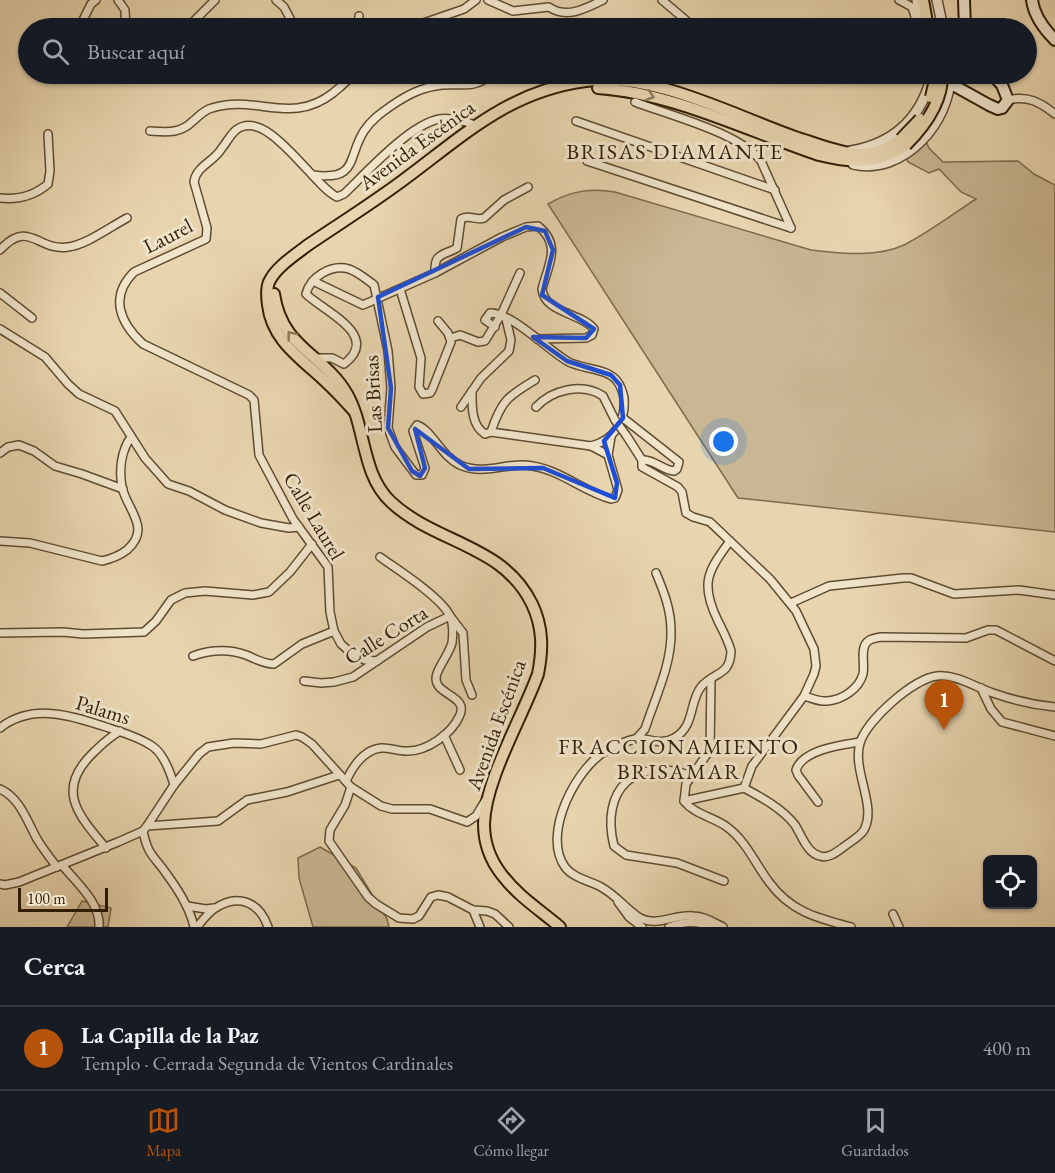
<!DOCTYPE html>
<html lang="es">
<head>
<meta charset="utf-8">
<style>
	:root { --surface:#171b24; --page:#242831; --text:#f1f3f6; --muted:#9ea1a6; --line:#363941; --accent:#b45309 }
	body { margin:0; font-family:"EB Garamond",serif; background:var(--page); color:var(--text) }
	.controls { position:absolute; right:18px; bottom:18px; display:grid; overflow:hidden; border-radius:9px; box-shadow:0 2px 4px #0004 }
	.controls button { width:54px; height:54px; display:grid; place-items:center; padding:0; border:0; border-bottom:2px solid var(--line); background:var(--surface); color:var(--text); font:30px sans-serif }
	.scale { position:absolute; left:18px; bottom:15px; width:90px; box-sizing:border-box; padding-left:6px; border:3px solid #311e05; border-top:0; font-size:16px; line-height:21px; white-space:nowrap; color:#311e05; -webkit-text-stroke:4px #f0e4cb; paint-order:stroke }
	.you { position:absolute; left:724px; top:442px; width:21px; height:21px; margin:-15px; border:4px solid #fff; border-radius:50%; background:#1a73e8; box-shadow:0 0 0 9px #1a73e833 }
	.badge { display:grid; place-items:center; width:39px; height:39px; border-radius:50%; background:var(--accent); color:#fff; font-size:20px; font-weight:700 }
	.pin { position:absolute; translate:-50% -50px; filter:drop-shadow(0 2px 3px #0008) }
	.pin::after { content:''; position:absolute; top:32px; width:21px; height:18px; background:inherit; clip-path:polygon(0 0,100% 0,50% 100%) }
	.list { margin:0; padding:0; list-style:none }
	h2 { display:flex; justify-content:space-between; align-items:center; height:78px; margin:0; padding:0 24px; font-size:26px }
	h2 small { font-size:20px; font-weight:400; color:var(--muted) }
	.list li { display:grid; grid-template-columns:39px 1fr auto; gap:18px; align-items:center; box-sizing:border-box; height:84px; padding:0 24px; border-top:2px solid var(--line) }
	.list b { display:block; font-size:22px; white-space:nowrap }
	.list p { margin:0; font-size:20px; white-space:nowrap; color:var(--muted) }
	.list em { font-size:20px; font-style:normal; color:var(--muted) }
	.icon { flex:none; width:33px; height:33px; fill:none; stroke:currentColor; stroke-width:2; stroke-linecap:round; stroke-linejoin:round }
	.map { position:relative; flex:none; width:1055px; height:927px; overflow:hidden }
	.search { position:absolute; background:var(--surface); box-shadow:0 2px 4px #0004; left:18px; right:18px; top:18px; height:66px; display:flex; align-items:center; gap:15px; box-sizing:border-box; padding:0 21px; border-radius:33px; color:var(--muted); font-size:22px }
	.sheet { height:162px; background:var(--surface) }
	nav { display:flex; justify-content:space-around; align-items:center; box-sizing:border-box; height:84px; border-top:2px solid var(--line); background:var(--surface); font-size:16px; color:var(--muted) }
	nav a { display:grid; justify-items:center; gap:3px }
	nav .on { color:var(--accent) }
	.map>svg:first-child { display:block }
	.green { fill:#c9b692; stroke:#7d6a4c; stroke-width:1.5 }
	.lines { fill:none; stroke-linecap:round; stroke-linejoin:round }
	.minor-casing { stroke:#5f4c30; stroke-width:10 }
	.tertiary-casing { stroke:#5f4c30; stroke-width:12 }
	.secondary-casing { stroke:#311e05; stroke-width:14 }
	.primary-casing { stroke:#311e05; stroke-width:14 }
	.minor { stroke:#f0e4cb; stroke-width:7 }
	.tertiary { stroke:#f0e4cb; stroke-width:9 }
	.secondary { stroke:#f0e4cb; stroke-width:10 }
	.primary { stroke:#e8d5af; stroke-width:10 }
	.minor-bridge-casing { stroke:#5f4c30; stroke-width:10; stroke-linecap:butt }
	.primary-bridge-casing { stroke:#311e05; stroke-width:14; stroke-linecap:butt }
	.minor-bridge { stroke:#f0e4cb; stroke-width:7 }
	.primary-bridge { stroke:#e8d5af; stroke-width:10 }
	.oneway { stroke:#8c7a5a }
	.marked { fill:none; stroke:#1d4ed8; stroke-width:4.5; stroke-linejoin:round }
	.labels { text-anchor:middle; stroke-width:6; stroke-linejoin:round; paint-order:stroke }
	.street-label { font-size:21px; fill:#311e05; stroke:#f0e4cb }
	.neighbourhood-label { font-size:22px; letter-spacing:1.5px; fill:#311e05; stroke:#f0e4cb }
</style>
</head>
<body>
<div class="map">
<svg width="1055" height="927" viewBox="0 0 1055 927">
	<rect width="100%" height="100%" fill="#e8d5af"/>
	<filter id="stains"><feTurbulence type="fractalNoise" baseFrequency=".00333" numOctaves="4"/><feColorMatrix values="0 0 0 0 .2 0 0 0 0 .09 0 0 0 0 .02 0 0 0 .5 -.17"/></filter>
	<radialGradient id="worn" r=".72"><stop offset=".6" stop-color="#630" stop-opacity="0"/><stop offset="1" stop-color="#630" stop-opacity=".3"/></radialGradient>
	<!-- green -->
	<g class="green">
		<path d="M922 133 929 148 943 162 1018 161 1034 174 1055 185V532L738 498 548 204C570 191 590 188 615 192L811 250C840 253 876 258 904 245 928 233 953 214 976 199L961 192 939 169 929 173 908 162 903 152Z"/>
		<polygon points="320,847 356,868 387,919 389,927 313,927 299,878 298,858"/>
		<polygon points="82,901 111,908 108,927 67,927"/>
	</g>
	<g class="lines">
		<defs>
			<g id="minor">
				<polyline points="118,0 125,10 126,28"/>
				<polyline points="276,0 284,7 295,28"/>
				<path d="M488 0 513 11 549 7C566 19 585 9 603 0"/>
				<polyline points="662,0 695,28"/>
				<polyline points="899,0 912,7 916,20"/>
				<polyline points="79,28 91,4 96,0"/>
				<polyline points="187,28 215,0"/>
				<polyline points="358,28 359,16"/>
				<polyline points="409,28 464,9 476,0"/>
				<path d="M1008 100C1027 95 1040 102 1055 114"/>
				<path d="M635 102C669 115 740 133 761 161L791 228"/>
				<polyline points="576,121 775,190"/>
				<path d="M150 131C167 132 180 134 193 121 199 116 204 110 212 108 256 94 291 126 333 93 340 87 348 81 353 74"/>
				<polyline points="587,161 791,228"/>
				<path d="M313 175C359 181 347 157 364 131 371 120 381 113 391 106 407 95 422 87 442 85 466 83 471 90 493 74"/>
				<path d="M0 198C18 200 35 195 48 184L50 171 48 134"/>
				<path d="M0 250C29 218 38 252 68 247 86 245 110 227 127 218"/>
				<path d="M435 273C434 253 442 256 457 248L461 219C469 214 476 221 484 218L504 200 528 187"/>
				<path d="M313 281 363 305 435 273 502 237 526 227 538 226C562 245 548 265 542 289 544 313 582 313 594 329L592 335 586 338 537 339"/>
				<polyline points="400,289 421,358 419,387 423,394 430,393 432,390 451,342 448,333 438,321"/>
				<polyline points="0,293 32,318"/>
				<path d="M495 327 485 320 490 313C511 312 548 350 567 361 582 370 606 367 617 381 621 386 623 393 624 398 626 422 614 440 591 446L491 432C501 401 508 396 535 380"/>
				<polyline points="0,329 45,357 68,384 79,394 115,411 145,458 168,484 189,491 225,510 261,523 289,528 299,527"/>
				<polyline points="451,338 460,335 478,342 485,341 501,315 520,273"/>
				<path d="M313 358H332L344 364C382 335 323 311 306 294 310 277 331 264 349 269 358 272 366 279 374 285L388 351 391 388 388 428 395 447 416 475H422L425 468 413 431 417 425C432 430 441 456 460 465 482 475 503 464 525 465 557 467 582 491 611 499L615 498 618 490 608 455 611 437"/>
				<path d="M472 391C472 406 471 425 485 434L491 432"/>
				<polyline points="461,407 481,378 509,351 511,340 506,319"/>
				<path d="M536 407C552 390 582 382 603 396L615 420"/>
				<path d="M623 418 679 462 677 469 674 471C662 470 654 459 642 460V467L678 487 682 492 686 513 693 517 710 522 770 579 796 611 814 649 816 666 814 674 804 696 752 766 744 788"/>
				<polyline points="626,435 642,460"/>
				<polyline points="591,446 608,455"/>
				<polyline points="0,453 8,447 19,445 34,451 55,466 82,474 123,489"/>
				<path d="M0 541 30 543 102 561C111 559 119 556 127 550 152 528 127 510 122 487 119 470 121 451 131 437"/>
				<polyline points="791,603 829,586 903,578 911,578 954,594 1019,590 1055,595"/>
				<polyline points="0,633 63,632 83,634 144,632 156,621 171,600 185,593 205,591 253,595 269,592 290,572 312,544"/>
				<path d="M193 656C210 650 229 649 246 655 256 659 263 664 274 664L302 644 334 631"/>
				<path d="M377 661 365 660 350 652 341 644 334 631 330 612 328 567 293 519 259 455 254 400 249 395 143 344C120 323 109 297 134 272L206 239 207 228 194 182C196 166 214 162 222 148 227 142 230 135 236 130 267 106 312 185 337 197L344 194C366 173 409 125 439 119 451 117 464 121 475 125"/>
				<path d="M711 680 710 750 686 784 684 801C695 815 714 817 727 827 746 841 755 863 769 882 791 912 817 918 851 927"/>
				<polyline points="304,681 321,683 334,682 353,677 427,627 450,616 463,633 466,680 472,695"/>
				<polyline points="981,688 991,709 1002,722 1055,736"/>
				<path d="M804 696C812 698 819 702 827 701 842 700 859 689 863 674 865 664 860 649 867 642 871 638 876 638 881 637L966 638 988 630H996L1055 661"/>
				<path d="M0 728C33 702 73 716 109 728 124 733 139 737 152 746 164 754 170 771 174 785"/>
				<polyline points="444,735 460,770"/>
				<path d="M637 738 645 729C655 698 672 664 671 631 671 610 664 592 656 573"/>
				<path d="M691 776C635 755 600 790 614 846L626 855 677 863 724 881"/>
				<path d="M346 781C352 768 363 750 381 748 389 747 399 752 408 751 427 751 451 734 459 717 472 693 426 696 438 671 442 662 449 653 452 643 453 635 453 623 450 616 441 597 398 570 380 557"/>
				<polyline points="351,787 345,805 330,830 329,841 368,897 376,904 399,918 413,919 419,916 431,897 438,895 448,897 473,910 487,911 495,914 509,927"/>
				<path d="M0 789C20 798 27 821 37 839 43 849 50 858 57 867"/>
				<path d="M684 801 744 788C761 797 783 809 795 825 802 836 807 853 820 856 829 859 838 851 845 846 851 841 862 836 865 828 876 804 852 770 860 743 867 720 913 679 937 676 956 674 975 687 993 693 1013 700 1034 705 1055 707"/>
				<path d="M818 802 798 775 796 770C803 749 842 745 860 742"/>
				<polyline points="147,826 174,785 199,754 208,747 234,743 261,744 296,735 302,737 312,744 351,787 381,806 392,809 430,809 467,822 476,816 485,801"/>
				<path d="M143 831C148 857 155 856 168 876 179 891 190 908 194 927"/>
				<path d="M106 848C77 814 55 789 94 752 102 744 110 737 120 731"/>
				<path d="M62 865C76 882 101 903 99 927"/>
				<polyline points="0,884 5,885 19,882 118,842 143,831 147,826 218,821 247,800 287,792 339,775"/>
				<polyline points="618,902 629,917 642,927"/>
				<polyline points="187,906 206,909 214,908"/>
				<polyline points="473,910 480,927"/>
				<polyline points="893,914 899,927"/>
				<path d="M197 927C202 921 207 914 214 909 237 893 259 901 268 927"/>
				<path d="M669 927C684 922 696 920 711 927"/>
				<path d="M723 927C713 922 704 916 693 916 675 914 657 927 640 918 627 910 616 895 601 887 590 881 573 878 565 867 541 834 577 765 609 749 617 745 626 741 635 739 648 736 658 747 674 738 695 727 689 702 701 687 714 671 730 677 731 651 728 640 723 631 718 621 700 584 707 572 730 541"/>
			</g>
			<g id="tertiary">
				<polyline points="917,0 921,28"/>
				<polyline points="937,0 943,28"/>
				<path d="M851 151C891 144 918 122 930 82"/>
				<path d="M853 164C904 176 951 121 950 74"/>
			</g>
			<g id="secondary">
				<polyline points="964,0 965,28"/>
				<path d="M1032 0C1034 16 1044 29 1055 40"/>
				<polyline points="935,75 989,105 998,109 1002,108 1008,100 1002,85 992,74"/>
			</g>
			<g id="primary">
				<polyline points="923,0 928,28"/>
				<path d="M598 88C673 93 748 131 819 155 851 163 878 165 906 145"/>
				<path d="M274 294C282 349 324 354 347 394 366 427 361 474 391 502 436 544 503 544 532 604 543 627 543 649 538 674 522 718 485 780 484 824 484 843 491 861 502 875 518 896 540 910 560 927"/>
				<path d="M354 411C345 401 336 391 326 382 302 359 272 341 268 305 267 298 266 289 269 282 276 267 295 255 308 245 339 224 371 204 402 181 462 137 508 91 586 81 655 72 734 116 798 138 818 144 838 153 859 154 875 155 889 148 901 139"/>
			</g>
		</defs>
		<!-- minor casing -->
		<use href="#minor" class="minor-casing"/>
		<!-- tertiary casing -->
		<use href="#tertiary" class="tertiary-casing"/>
		<!-- secondary casing -->
		<use href="#secondary" class="secondary-casing"/>
		<!-- primary casing -->
		<use href="#primary" class="primary-casing"/>
		<!-- minor -->
		<use href="#minor" class="minor"/>
		<!-- tertiary -->
		<use href="#tertiary" class="tertiary"/>
		<!-- secondary -->
		<use href="#secondary" class="secondary"/>
		<!-- primary -->
		<use href="#primary" class="primary"/>
		<defs>
			<polyline id="minor-bridge" points="615,420 626,435"/>
			<g id="primary-bridge">
				<polyline points="931,97 934,84 934,74"/>
				<polyline points="901,139 920,119"/>
				<path d="M906 145C925 126 943 102 942 74"/>
			</g>
		</defs>
		<!-- minor-bridge casing -->
		<use href="#minor-bridge" class="minor-bridge-casing"/>
		<!-- primary-bridge casing -->
		<use href="#primary-bridge" class="primary-bridge-casing"/>
		<!-- minor-bridge -->
		<use href="#minor-bridge" class="minor-bridge"/>
		<!-- primary-bridge -->
		<use href="#primary-bridge" class="primary-bridge"/>
	</g>
	<!-- one-way arrows -->
	<defs><path id="oneway-chevron" d="M-2-3.5L2.5 0L-2 3.5" fill="none" stroke-width="1.6" stroke-linecap="round" stroke-linejoin="round" transform="scale(1.5)"/></defs>
	<g class="oneway">
		<use href="#oneway-chevron" transform="translate(650 96) rotate(16)"/>
		<use href="#oneway-chevron" transform="translate(291 335) rotate(-128)"/>
	</g>
	<!-- marked area -->
	<path class="marked" d="M526 227 545 231 553 250 542 295 594 329 586 338 533 337 567 361 611 375 620 385 623 418 604 441 617 483 615 498 543 468 469 469 415 429 425 468 420 476 412 471 388 428 391 388 378 297Z"/>
	<g class="labels">
		<!-- street labels -->
		<g class="street-label">
			<text transform="translate(417 145) rotate(-36)" y="7">Avenida Escénica</text>
			<text transform="translate(168 236) rotate(-27)" y="7">Laurel</text>
			<text transform="translate(373 394) rotate(-93)" y="7">Las Brisas</text>
			<text transform="translate(314 516) rotate(59)" y="7">Calle Laurel</text>
			<text transform="translate(386 635) rotate(-32)" y="7">Calle Corta</text>
			<text transform="translate(103 710) rotate(17)" y="7">Palams</text>
			<text transform="translate(496 725) rotate(-70)" y="7">Avenida Escénica</text>
		</g>
		<!-- neighbourhood labels -->
		<g class="neighbourhood-label">
			<text x="675" y="159">BRISAS DIAMANTE</text>
			<text x="679" y="754">FRACCIONAMIENTO<tspan x="679" dy="25">BRISAMAR</tspan></text>
		</g>
	</g>
	<rect width="100%" height="100%" filter="url(#stains)"/>
	<rect width="100%" height="100%" fill="url(#worn)"/>
</svg>
<div class="controls">
<button><svg class="icon" aria-label="locate" viewBox="0 0 24 24"><circle cx="12" cy="12" r="6"/><path d="M12 2v4M12 18v4M2 12h4M18 12h4"/></svg></button>
</div>
<div class="scale">100 m</div>
<div class="you"></div>
<div class="pin badge" style="left:944px;top:730px">1</div>
<div class="search"><svg class="icon" aria-label="search" viewBox="0 0 24 24"><circle cx="10" cy="10" r="6"/><path d="M15 15l6 6"/></svg>Buscar aquí</div>
</div>
<section class="sheet">
<h2>Cerca<small></small></h2>
<ul class="list">
<li><span class="badge">1</span><div><b>La Capilla de la Paz</b><p>Templo · Cerrada Segunda de Vientos Cardinales</p></div><em>400 m</em></li>
</ul>
</section>
<nav>
<a class="on"><svg class="icon" aria-label="map" viewBox="0 0 24 24"><path d="M3 6l6-2 6 2 6-2v14l-6 2-6-2-6 2zM9 4v14M15 6v14"/></svg>Mapa</a>
<a><svg class="icon" aria-label="directions" viewBox="0 0 24 24"><path d="M12 3l9 9-9 9-9-9zM9 14v-3h6M13 9l2 2-2 2"/></svg>Cómo llegar</a>
<a><svg class="icon" aria-label="saved" viewBox="0 0 24 24"><path d="M7 4h10v16l-5-4-5 4z"/></svg>Guardados</a>
</nav>
</body>
</html>
